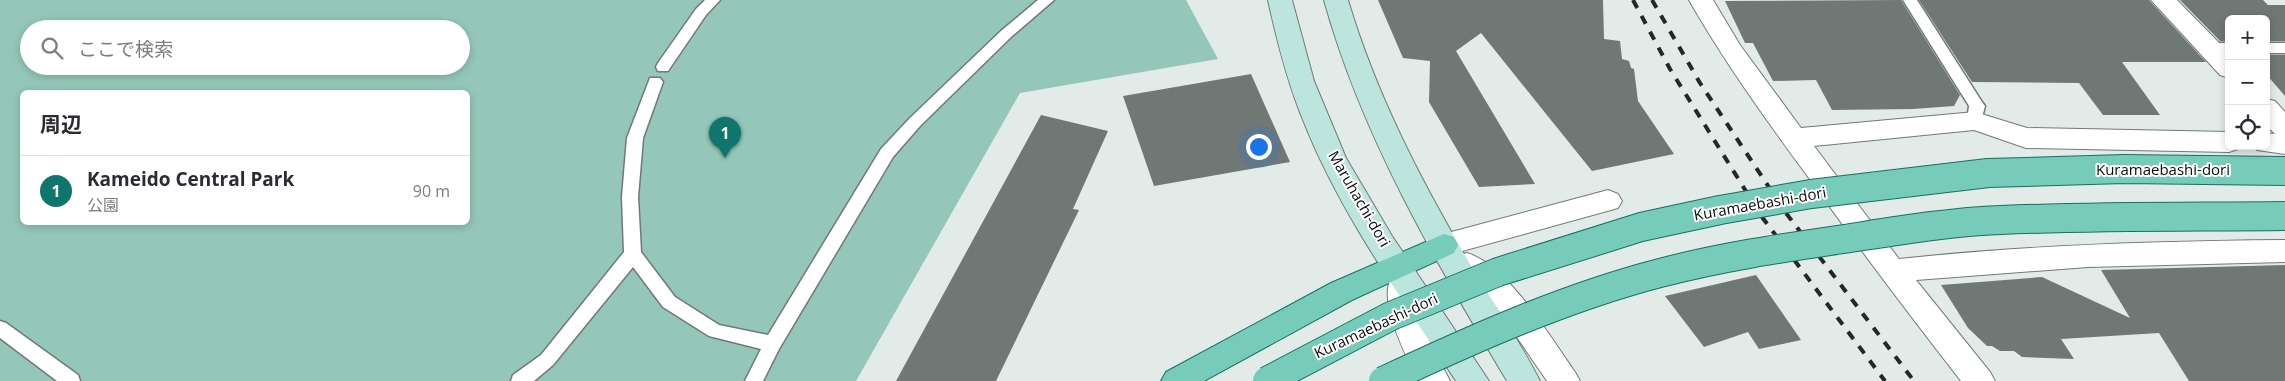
<!DOCTYPE html>
<html lang="ja">
<head>
<meta charset="utf-8">
<style>
	:root { --surface:#fff; --page:#f2f2f3; --text:#2b2b33; --muted:#7c7c81; --line:#e1e1e2; --accent:#0f766e }
	body { margin:0; font-family:"Open Sans","Noto Sans JP",sans-serif; background:var(--page); color:var(--text) }
	.controls { position:absolute; right:15px; top:15px; display:grid; overflow:hidden; border-radius:8px; box-shadow:0 2px 8px #0003 }
	.controls button { width:45px; height:45px; display:grid; place-items:center; padding:0; border:0; border-bottom:1px solid var(--line); background:var(--surface); color:var(--text); font:25px sans-serif }
	.you { position:absolute; left:1258px; top:146px; width:18px; height:18px; margin:-12px; border:4px solid #fff; border-radius:50%; background:#1a73e8; box-shadow:0 0 0 8px #1a73e833 }
	.badge { display:grid; place-items:center; width:32px; height:32px; border-radius:50%; background:var(--accent); color:#fff; font-size:16px; font-weight:700 }
	.pin { position:absolute; translate:-50% -41px; filter:drop-shadow(0 1px 2px #0008) }
	.pin::after { content:''; position:absolute; top:26px; width:18px; height:15px; background:inherit; clip-path:polygon(0 0,100% 0,50% 100%) }
	.list { margin:0; padding:0; list-style:none }
	h2 { display:flex; justify-content:space-between; align-items:center; height:65px; margin:0; padding:0 20px; font-size:21px }
	h2 small { font-size:16px; font-weight:400; color:var(--muted) }
	.list li { display:grid; grid-template-columns:32px 1fr auto; gap:15px; align-items:center; box-sizing:border-box; height:70px; padding:0 20px; border-top:1px solid var(--line) }
	.list b { display:block; font-size:19px; white-space:nowrap }
	.list p { margin:0; font-size:16px; white-space:nowrap; color:var(--muted) }
	.list em { font-size:16px; font-style:normal; color:var(--muted) }
	.icon { flex:none; width:28px; height:28px; fill:none; stroke:currentColor; stroke-width:2; stroke-linecap:round; stroke-linejoin:round }
	.map { position:relative; flex:none; width:2285px; height:381px; overflow:hidden }
	.search { position:absolute; background:var(--surface); box-shadow:0 2px 8px #0003; left:20px; top:20px; width:450px; height:55px; display:flex; align-items:center; gap:12px; box-sizing:border-box; padding:0 18px; border-radius:28px; color:var(--muted); font-size:19px }
	.panel { position:absolute; background:var(--surface); box-shadow:0 2px 8px #0003; left:20px; top:90px; width:450px; height:135px; border-radius:8px }
	.map>svg:first-child { display:block }
	.green { fill:#94c7b9; fill-rule:evenodd }
	.building { fill:#707876 }
	.lines { fill:none; stroke-linecap:round; stroke-linejoin:round }
	.service-casing { stroke:#717976; stroke-width:3 }
	.minor-casing { stroke:#717976; stroke-width:2 }
	.secondary-casing { stroke:#717976; stroke-width:2 }
	.primary-casing { stroke:#167160; stroke-width:2 }
	.service { fill:#fff; fill-rule:evenodd }
	.minor { fill:#fff; fill-rule:evenodd }
	.secondary { fill:#bbe5dd; fill-rule:evenodd }
	.primary { fill:#77cbbb; fill-rule:evenodd }
	.rail { stroke:#242726; stroke-width:4; stroke-dasharray:9 9; stroke-linecap:butt }
	.primary-bridge-casing { stroke:#167160; stroke-width:30; stroke-linecap:butt }
	.primary-bridge { stroke:#77cbbb; stroke-width:28 }
	.labels { text-anchor:middle; stroke-width:4; stroke-linejoin:round; paint-order:stroke }
	.street-label { font-size:15px; fill:#0a0c0c; stroke:#fff }
</style>
</head>
<body>
<div class="map">
<svg width="2285" height="381" viewBox="0 0 2285 381">
	<rect width="100%" height="100%" fill="#e2ebe8"/>
	<!-- green -->
	<path class="green" d="M0 0H1186L1218 59 1020 93 856 381H0ZM29 29H461V66H29ZM22 92H468V222H22Z"/>
	<!-- building -->
	<g class="building">
		<polygon points="1378,0 1603,0 1604,39 1620,41 1622,59 1629,61 1631,68 1634,69 1638,101 1674,154 1592,171 1481,33 1456,51 1535,184 1479,187 1429,102 1430,61 1403,58"/>
		<polygon points="1901,0 1960,95 1954,106 1913,109 1832,110 1816,80 1773,81 1753,43 1745,43 1725,1"/>
		<polygon points="1919,0 2149,0 2206,62 2122,62 2160,115 2103,115 2079,83 1972,82"/>
		<polygon points="2180,0 2263,0 2268,5 2285,5 2285,41 2266,41 2266,19 2229,19 2229,41 2220,41"/>
		<polygon points="2266,55 2285,55 2285,96 2266,74"/>
		<polygon points="1251,74 1290,162 1154,186 1123,96"/>
		<polygon points="1041,115 1108,131 1073,209 1079,210 996,381 896,381"/>
		<polygon points="2285,265 2285,381 2189,381 2159,333 2061,339 2074,359 2022,357 2014,351 2000,351 1992,346 1987,346 1968,328 1941,285 2042,277 2130,318 2101,270"/>
		<polygon points="1756,275 1801,340 1759,349 1748,332 1704,347 1665,296"/>
	</g>
	<g class="lines">
		<defs>
			<g id="service">
				<polygon points="705,0 720,0 706,15 668,71 658,71 656,67 658,63 696,9"/>
				<polygon points="1038,0 1054,0 1011,37 920,126 893,157 779,349 763,381 745,381 761,349 709,336 663,307 633,267 553,365 534,381 511,381 513,375 541,355 624,252 622,197 627,138 650,78 660,78 663,82 643,138 638,197 641,252 675,297 719,325 768,335 881,149 910,118 1001,31"/>
				<polygon points="1903,0 1917,0 1982,102 1985,106 1980,125 1975,127 1970,125 1967,121 1969,106"/>
				<polygon points="2209,43 2229,43 2229,53 2204,52 2202,48 2204,44"/>
				<rect x="2266" y="43" width="19" height="10"/>
				<polygon points="0,321 6,323 78,375 80,381 57,381 0,338"/>
			</g>
			<g id="minor">
				<path d="M1689 0H1713L1740 45 1801 128 1975 112 2027 128 2229 132V146H2240L2238 149 2229 152 2026 148 1974 130 1814 146 1899 259C2027 245 2156 241 2285 240V262L2088 267 1916 280 1990 372 1995 381H1961C1908 313 1856 244 1806 174 1764 117 1724 61 1689 0Z"/>
				<polygon points="2151,0 2177,0 2229,53 2229,78 2220,75"/>
				<polygon points="2266,99 2275,101 2285,112 2285,154 2257,150 2255,146 2266,146 2266,133 2275,134 2266,125"/>
				<polygon points="1608,190 1618,194 1622,201 1618,208 1444,256 1434,253 1430,245 1434,237 1444,234"/>
				<path d="M1467 253C1509 266 1549 336 1575 372L1580 381H1547L1495 305 1457 272 1453 264 1457 256Z"/>
				<path d="M1401 274 1411 278 1416 286 1425 332 1450 381H1418C1407 357 1378 303 1391 278Z"/>
			</g>
			<g id="secondary">
				<path d="M1268 0H1292L1314 81 1346 158 1392 236 1489 381H1456C1401 297 1340 214 1303 120 1287 81 1277 41 1268 0Z"/>
				<path d="M1324 0H1348C1376 94 1420 179 1470 264 1493 303 1520 341 1540 381H1507C1435 260 1362 137 1324 0Z"/>
			</g>
			<polygon id="primary" points="1444,234 1454,237 1458,245 1454,253 1352,300 1204,381 1161,381 1166,372 1331,283"/>
		</defs>
		<!-- service casing -->
		<use href="#service" class="service-casing"/>
		<!-- minor casing -->
		<use href="#minor" class="minor-casing"/>
		<!-- secondary casing -->
		<use href="#secondary" class="secondary-casing"/>
		<!-- primary casing -->
		<use href="#primary" class="primary-casing"/>
		<!-- service -->
		<use href="#service" class="service"/>
		<!-- minor -->
		<use href="#minor" class="minor"/>
		<!-- secondary -->
		<use href="#secondary" class="secondary"/>
		<!-- primary -->
		<use href="#primary" class="primary"/>
		<!-- rail -->
		<g class="rail">
			<polyline points="1633,0 1670,69 1762,217 1885,381"/>
			<polyline points="1652,0 1700,83 1786,213 1914,381"/>
		</g>
		<defs>
			<g id="primary-bridge">
				<polyline points="1267,381 1391,316 1498,272 1641,227 1720,210 1811,194 1988,173 2124,169 2285,171"/>
				<path d="M1383 381C1473 339 1564 298 1660 273 1721 257 1782 248 1844 239 1896 231 1948 222 2001 220 2095 216 2190 217 2285 216"/>
			</g>
		</defs>
		<!-- primary-bridge casing -->
		<use href="#primary-bridge" class="primary-bridge-casing"/>
		<!-- primary-bridge -->
		<use href="#primary-bridge" class="primary-bridge"/>
	</g>
	<g class="labels">
		<!-- street labels -->
		<g class="street-label">
			<text x="2163" y="175">Kuramaebashi-dori</text>
			<text transform="translate(1359 199) rotate(60)" y="5">Maruhachi-dori</text>
			<text transform="translate(1760 204) rotate(-10)" y="5">Kuramaebashi-dori</text>
			<text transform="translate(1376 326) rotate(-25)" y="5">Kuramaebashi-dori</text>
		</g>
	</g>
</svg>
<div class="controls">
<button>+</button>
<button>−</button>
<button><svg class="icon" aria-label="locate" viewBox="0 0 24 24"><circle cx="12" cy="12" r="6"/><path d="M12 2v4M12 18v4M2 12h4M18 12h4"/></svg></button>
</div>
<div class="you"></div>
<div class="pin badge" style="left:725px;top:158px">1</div>
<div class="search"><svg class="icon" aria-label="search" viewBox="0 0 24 24"><circle cx="10" cy="10" r="6"/><path d="M15 15l6 6"/></svg>ここで検索</div>
<section class="panel">
<h2>周辺<small></small></h2>
<ul class="list">
<li><span class="badge">1</span><div><b>Kameido Central Park</b><p>公園</p></div><em>90 m</em></li>
</ul>
</section>
</div>
</body>
</html>
